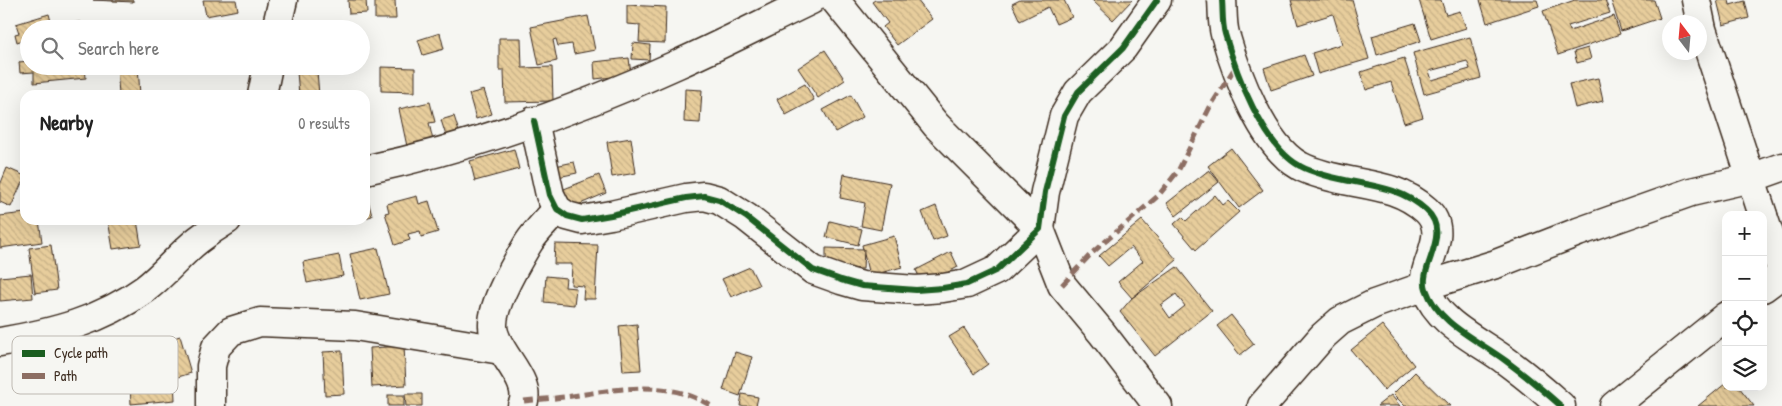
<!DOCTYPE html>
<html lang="en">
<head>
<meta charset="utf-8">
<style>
	:root { --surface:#fff; --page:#f2f2f2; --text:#222; --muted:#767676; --line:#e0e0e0 }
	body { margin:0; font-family:"Patrick Hand",sans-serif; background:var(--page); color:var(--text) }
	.controls { position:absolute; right:15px; bottom:15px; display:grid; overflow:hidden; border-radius:10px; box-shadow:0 5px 20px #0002 }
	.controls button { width:45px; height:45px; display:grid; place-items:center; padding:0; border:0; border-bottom:1px solid var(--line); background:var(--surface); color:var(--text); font:25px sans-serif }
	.compass { position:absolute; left:1662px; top:15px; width:45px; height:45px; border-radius:50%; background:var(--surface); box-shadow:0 5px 20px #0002; rotate:344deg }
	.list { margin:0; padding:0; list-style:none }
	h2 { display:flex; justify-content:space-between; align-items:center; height:65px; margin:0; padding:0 20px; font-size:21px }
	h2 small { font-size:16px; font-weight:400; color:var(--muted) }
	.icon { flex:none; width:28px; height:28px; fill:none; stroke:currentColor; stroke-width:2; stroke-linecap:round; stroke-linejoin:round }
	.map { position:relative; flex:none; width:1782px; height:406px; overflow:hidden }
	.search { position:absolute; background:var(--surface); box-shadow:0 5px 20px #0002; left:20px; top:20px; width:350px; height:55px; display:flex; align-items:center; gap:12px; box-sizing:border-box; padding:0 18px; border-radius:28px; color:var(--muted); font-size:19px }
	.panel { position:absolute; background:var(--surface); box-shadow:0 5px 20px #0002; left:20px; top:90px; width:350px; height:135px; border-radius:15px }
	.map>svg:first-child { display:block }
	.building { fill:url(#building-back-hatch); stroke:#3b2a1e; fill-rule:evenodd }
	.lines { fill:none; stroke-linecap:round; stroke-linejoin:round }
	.minor-casing { stroke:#3b2a1e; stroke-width:31 }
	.minor { stroke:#f6f6f2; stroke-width:28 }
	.quiet { stroke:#8d6e63; stroke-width:5; stroke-dasharray:10 5; stroke-linecap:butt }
	.cycleway-casing { stroke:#f6f6f2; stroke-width:9 }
	.cycleway { stroke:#1b5e20; stroke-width:6 }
	.key { fill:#f6f6f2; stroke:#beb9b2; stroke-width:1 }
	.key-label { font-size:14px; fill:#3b2a1e }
</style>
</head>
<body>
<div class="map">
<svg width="1782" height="406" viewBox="0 0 1782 406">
	<defs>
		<pattern id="building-back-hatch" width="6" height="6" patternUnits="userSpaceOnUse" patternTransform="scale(1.25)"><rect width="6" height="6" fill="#e7cd9c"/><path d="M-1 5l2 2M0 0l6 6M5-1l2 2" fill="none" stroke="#c7b086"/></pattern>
	</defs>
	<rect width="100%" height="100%" fill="#f6f6f2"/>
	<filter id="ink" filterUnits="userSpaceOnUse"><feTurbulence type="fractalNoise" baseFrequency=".02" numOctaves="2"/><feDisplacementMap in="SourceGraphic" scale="10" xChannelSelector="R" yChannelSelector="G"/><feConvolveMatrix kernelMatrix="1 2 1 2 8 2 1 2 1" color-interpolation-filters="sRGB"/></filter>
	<g filter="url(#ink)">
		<!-- building -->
		<g class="building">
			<polygon points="93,0 133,0 133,2"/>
			<polygon points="203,0 236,0 238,10 206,16"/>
			<polygon points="348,0 366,0 367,13 349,14"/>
			<polygon points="375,0 395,0 396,19 375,19"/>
			<polygon points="875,0 917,0 932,19 897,45 883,27 888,23 872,2"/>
			<polygon points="1020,0 1064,0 1072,17 1056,24 1048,7 1020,21 1012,4"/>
			<polygon points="1092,0 1132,0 1113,20"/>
			<polygon points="1291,0 1352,0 1369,59 1318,74 1312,53 1342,44 1333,14 1298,25"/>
			<polygon points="1419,0 1441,0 1446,15 1460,11 1466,28 1431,39"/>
			<polygon points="1480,0 1537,0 1539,6 1487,23"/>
			<polygon points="1575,0 1605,0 1610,13 1568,26 1570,31 1614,16 1620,34 1558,55 1543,11"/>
			<polygon points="1611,0 1654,0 1660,18 1621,31"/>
			<polygon points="1717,0 1729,0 1730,5 1745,1 1749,18 1723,25"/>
			<polygon points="627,5 666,7 665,43 639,42 640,25 627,24"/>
			<polygon points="49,14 53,29 29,29 29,48 26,48 23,40 17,42 15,34 19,33 16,24"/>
			<polygon points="588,16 595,50 574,54 572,44 558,46 556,39 553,40 557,61 539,65 531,27"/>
			<polygon points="81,22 81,29 56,29 56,24"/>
			<polygon points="1415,23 1421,41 1377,55 1372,36"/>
			<polygon points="440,33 444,49 423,55 418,40"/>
			<path d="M1470 37 1481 78 1424 94 1413 53ZM1467 61 1470 69 1432 80 1429 71Z"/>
			<polygon points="499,38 521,38 522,68 552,67 553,101 505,102 504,70 499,70"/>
			<polygon points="633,43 650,45 649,60 632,59"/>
			<polygon points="1588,48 1591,59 1577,63 1574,52"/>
			<polygon points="825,50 845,80 818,98 798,68"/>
			<polygon points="1304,55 1312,76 1271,90 1264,68"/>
			<polygon points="629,58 631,75 595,79 594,62"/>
			<polygon points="1404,58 1423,117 1404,123 1391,82 1366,90 1361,72"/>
			<polygon points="29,61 29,66 85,66 86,78 34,83 34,72 20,73 19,62"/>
			<polygon points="117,66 138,66 140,95 119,95"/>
			<polygon points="381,67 415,68 415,92 381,91"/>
			<polygon points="317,71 319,95 299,95 297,72"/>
			<polygon points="1598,78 1603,101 1575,108 1569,84"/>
			<polygon points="805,84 814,100 786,115 777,99"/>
			<polygon points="685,89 702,90 700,123 684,122"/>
			<polygon points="484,90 492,114 476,119 469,94"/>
			<polygon points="851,95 863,117 835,132 823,110"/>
			<polygon points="430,102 435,122 429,123 434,145 408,151 399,109"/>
			<polygon points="454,116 460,135 447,139 441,120"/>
			<polygon points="631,138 636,173 612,177 607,142"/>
			<polygon points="1231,148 1263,190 1239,208 1208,166"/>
			<polygon points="514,149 519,169 475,181 470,161"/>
			<polygon points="574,162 577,173 558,177 555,166"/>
			<polygon points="7,168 25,176 11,207 0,202 0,185"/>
			<polygon points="1209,170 1219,182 1176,216 1167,203"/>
			<polygon points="844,174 890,183 881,230 861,226 865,203 840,198"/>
			<polygon points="599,175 606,193 566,210 559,191"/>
			<polygon points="365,188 372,216 365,218"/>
			<polygon points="1215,195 1223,205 1228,201 1239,212 1196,250 1174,224 1182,217 1186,221"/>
			<polygon points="417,196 419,204 429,201 438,232 421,237 420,231 408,234 410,240 395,245 385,213 389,212 387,204"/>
			<polygon points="936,206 947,236 933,241 922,212"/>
			<polygon points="25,213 25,220 39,220 42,242 0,248 0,216"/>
			<polygon points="108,220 137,220 141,245 113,249"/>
			<polygon points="1142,220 1177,260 1132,298 1118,282 1143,261 1131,247 1108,266 1099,256"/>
			<polygon points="830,221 862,229 858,245 826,237"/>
			<polygon points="894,236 902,267 869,276 862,245"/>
			<polygon points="555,244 598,245 595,299 583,299 584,286 571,285 572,264 554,264"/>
			<polygon points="51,245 57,290 35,293 29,248"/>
			<polygon points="378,248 389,294 360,300 350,254"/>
			<polygon points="826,248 864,249 863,269 826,268"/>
			<polygon points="951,252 958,267 923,285 916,270"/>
			<polygon points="339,255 343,276 307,283 303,262"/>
			<polygon points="750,267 759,285 731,297 722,279"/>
			<path d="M1177 267 1212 311 1155 356 1120 312 1132 298ZM1176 294 1185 306 1170 318 1161 305Z"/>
			<polygon points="31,274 33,298 0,301 0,277"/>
			<polygon points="546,276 566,278 565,287 576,288 574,305 544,302"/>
			<polygon points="1231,315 1254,344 1240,355 1217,326"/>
			<polygon points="637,324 641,370 623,371 619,326"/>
			<polygon points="1382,325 1414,365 1384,390 1351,350"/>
			<polygon points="964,328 988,364 974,374 949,337"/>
			<polygon points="180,336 191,373 175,378 164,341"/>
			<polygon points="404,346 406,385 372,387 370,348"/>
			<polygon points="342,351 344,394 325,395 323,352"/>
			<polygon points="735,352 752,357 740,396 723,390"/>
			<polygon points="1415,372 1450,406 1405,406 1393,394"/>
			<polygon points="174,379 175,400 131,404 130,384"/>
			<polygon points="1726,383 1726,387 1739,387 1754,406 1698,406"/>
			<polygon points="405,394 422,394 422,406 406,406"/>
			<polygon points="742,394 758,397 756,406 740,406"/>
			<rect x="388" y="395" width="16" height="11"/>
			<polygon points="1391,395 1400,406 1377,406"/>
		</g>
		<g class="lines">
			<defs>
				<g id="minor">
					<polyline points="835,0 936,125 1040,229 1062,285 1102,333 1158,406"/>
					<path d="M1222 0C1223 11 1222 23 1225 34 1236 73 1263 146 1300 166 1307 170 1317 173 1324 175 1361 186 1396 183 1426 210 1453 234 1418 267 1426 289 1438 324 1478 340 1506 361 1525 375 1543 390 1561 406"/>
					<polyline points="1696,0 1702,29 1763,215"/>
					<polyline points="276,29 283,0"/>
					<polyline points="262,95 268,66"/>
					<polyline points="534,121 550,195 557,209 567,216 582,220 611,215 686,198 704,196 719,200 746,217 813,270 841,280 862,286 916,290 943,288 967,284 997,270 1040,229 1045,192 1064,116 1078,92 1123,48 1157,0"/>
					<path d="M365 170C472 147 578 110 678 64 723 44 767 21 811 0"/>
					<polyline points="1763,216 1782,272"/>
					<polyline points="1763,288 1782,274"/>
					<path d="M0 342C53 333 101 321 145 289 165 274 180 254 198 240 207 233 217 226 227 220"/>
					<polyline points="211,406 211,366 216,347 231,331 260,322 355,326 501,350"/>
					<path d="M522 406C535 381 493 351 493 326 492 303 517 262 529 242 537 230 548 220 557 209"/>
					<polyline points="1262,406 1323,336 1340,321 1374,304 1425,286 1496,264 1578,232 1691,192 1751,178 1782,167"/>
					<polyline points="1614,406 1726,316"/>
				</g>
			</defs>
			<!-- minor casing -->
			<use href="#minor" class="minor-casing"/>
			<!-- minor -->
			<use href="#minor" class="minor"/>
			<!-- quiet -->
			<g class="quiet">
				<polyline points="1062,285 1092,253 1158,196 1178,171 1210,107 1236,66"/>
				<path d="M524 401C542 399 561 398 579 395 624 388 670 380 711 406"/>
			</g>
			<defs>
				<g id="cycleway">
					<path d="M1222 0C1223 11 1222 23 1225 34 1236 73 1263 146 1300 166 1307 170 1317 173 1324 175 1361 186 1396 183 1426 210 1453 234 1418 267 1426 289 1438 324 1478 340 1506 361 1525 375 1543 390 1561 406"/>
					<polyline points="534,121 550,195 557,209 567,216 582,220 611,215 686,198 704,196 719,200 746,217 813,270 841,280 862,286 916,290 943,288 967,284 997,270 1040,229 1045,192 1064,116 1078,92 1123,48 1157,0"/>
				</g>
			</defs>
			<!-- cycleway casing -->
			<use href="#cycleway" class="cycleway-casing"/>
			<!-- cycleway -->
			<use href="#cycleway" class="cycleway"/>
		</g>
	</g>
	<!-- legend -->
	<rect x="12" y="336" width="166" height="58" rx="8" class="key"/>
	<rect x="22" y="350" width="23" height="7" fill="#1b5e20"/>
	<rect x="22" y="373" width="23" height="6" fill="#8d6e63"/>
	<g class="key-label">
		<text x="54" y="358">Cycle path</text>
		<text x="54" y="381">Path</text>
	</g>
</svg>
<div class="controls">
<button>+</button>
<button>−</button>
<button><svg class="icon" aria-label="locate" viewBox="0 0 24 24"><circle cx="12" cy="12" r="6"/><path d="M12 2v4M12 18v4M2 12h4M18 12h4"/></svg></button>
<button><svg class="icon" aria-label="layers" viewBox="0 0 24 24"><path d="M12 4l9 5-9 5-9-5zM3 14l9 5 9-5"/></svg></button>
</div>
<svg class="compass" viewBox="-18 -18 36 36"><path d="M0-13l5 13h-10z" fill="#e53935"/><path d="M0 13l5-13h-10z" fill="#767676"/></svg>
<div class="search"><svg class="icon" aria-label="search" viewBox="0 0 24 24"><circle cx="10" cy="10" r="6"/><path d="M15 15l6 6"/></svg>Search here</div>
<section class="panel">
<h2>Nearby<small>0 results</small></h2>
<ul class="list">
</ul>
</section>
</div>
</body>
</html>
